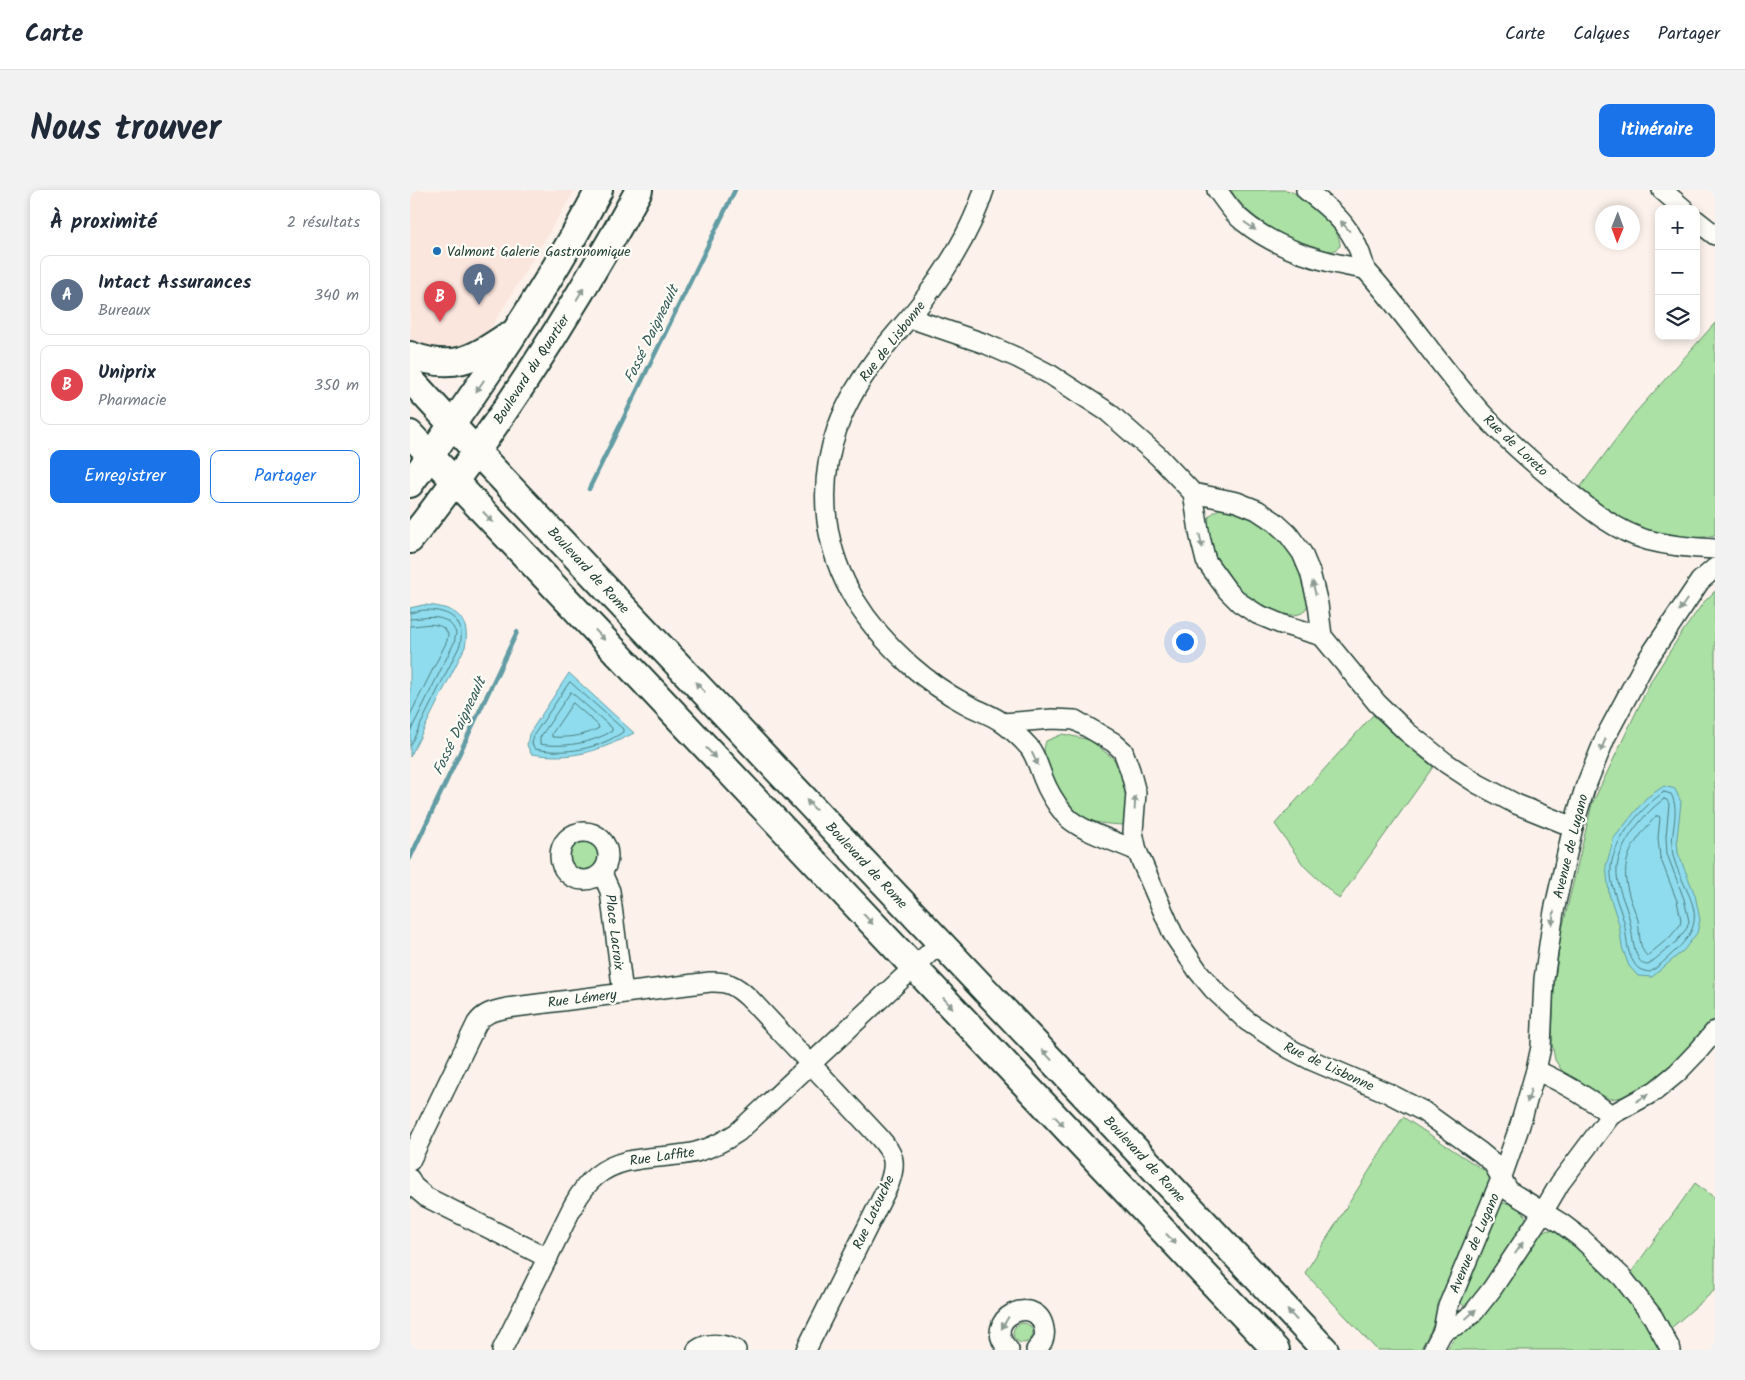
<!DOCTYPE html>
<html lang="fr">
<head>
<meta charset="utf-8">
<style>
	:root { --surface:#fff; --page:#f2f2f3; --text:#1f2937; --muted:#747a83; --line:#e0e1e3; --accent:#1a73e8 }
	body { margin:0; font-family:Kalam,sans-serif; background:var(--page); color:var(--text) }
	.controls { position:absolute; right:15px; top:15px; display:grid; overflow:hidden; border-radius:10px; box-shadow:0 2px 8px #0003 }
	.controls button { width:45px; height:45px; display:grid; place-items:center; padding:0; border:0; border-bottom:1px solid var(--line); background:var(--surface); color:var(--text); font:25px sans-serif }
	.compass { position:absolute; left:1185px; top:15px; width:45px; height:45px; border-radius:50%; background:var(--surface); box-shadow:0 2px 8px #0003; rotate:181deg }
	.you { position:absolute; left:774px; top:451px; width:18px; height:18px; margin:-12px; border:4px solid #fff; border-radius:50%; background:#1a73e8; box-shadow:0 0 0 8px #1a73e833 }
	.badge { display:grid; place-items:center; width:32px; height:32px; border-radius:50%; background:var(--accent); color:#fff; font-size:16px; font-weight:700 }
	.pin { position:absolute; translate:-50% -41px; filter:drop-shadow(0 1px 2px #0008) }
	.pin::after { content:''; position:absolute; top:26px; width:18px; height:15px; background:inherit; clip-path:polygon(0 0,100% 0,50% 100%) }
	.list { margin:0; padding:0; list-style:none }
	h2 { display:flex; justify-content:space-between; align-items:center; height:65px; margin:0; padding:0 20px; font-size:21px }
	h2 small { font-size:16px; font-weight:400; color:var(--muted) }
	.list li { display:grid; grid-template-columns:32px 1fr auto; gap:15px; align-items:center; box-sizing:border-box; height:80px; margin:0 10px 10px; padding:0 10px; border:1px solid var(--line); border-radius:10px }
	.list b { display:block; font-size:19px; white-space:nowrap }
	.list p { margin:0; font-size:16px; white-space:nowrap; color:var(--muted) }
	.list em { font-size:16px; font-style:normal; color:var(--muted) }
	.actions { display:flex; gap:10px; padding:15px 20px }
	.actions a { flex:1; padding:11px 0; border:1px solid var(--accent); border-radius:10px; text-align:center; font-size:18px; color:var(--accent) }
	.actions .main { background:var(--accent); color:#fff }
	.icon { flex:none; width:28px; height:28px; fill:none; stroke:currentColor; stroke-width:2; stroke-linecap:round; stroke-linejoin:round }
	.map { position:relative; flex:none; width:1305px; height:1160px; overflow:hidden; border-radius:10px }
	header { display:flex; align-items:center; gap:30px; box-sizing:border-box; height:70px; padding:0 25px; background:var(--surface); border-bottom:1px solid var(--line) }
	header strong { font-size:24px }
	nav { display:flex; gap:28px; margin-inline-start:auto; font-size:18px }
	.intro { display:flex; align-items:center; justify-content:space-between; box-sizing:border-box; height:120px; padding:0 30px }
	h1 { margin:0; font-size:35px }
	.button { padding:12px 22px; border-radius:10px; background:var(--accent); color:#fff; font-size:18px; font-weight:700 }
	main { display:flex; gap:30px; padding:0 30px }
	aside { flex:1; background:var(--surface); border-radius:10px; box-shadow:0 2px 8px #0003 }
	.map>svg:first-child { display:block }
	.built { fill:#fbe6dd }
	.green { fill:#abe1a4; stroke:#658f6c }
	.water { fill:#8fdcee; stroke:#629ca4 }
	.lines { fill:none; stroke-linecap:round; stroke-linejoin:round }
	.shore { stroke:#4c7d7e; stroke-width:1 }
	.stream { stroke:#629ca4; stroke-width:4.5 }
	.minor-casing { stroke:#1f3d34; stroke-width:22 }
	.secondary-casing { stroke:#1f3d34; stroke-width:30 }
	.minor { stroke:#fdfcf7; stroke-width:19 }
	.secondary { stroke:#fdfcf7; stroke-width:26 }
	.oneway { fill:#8e9c96 }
	.poi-dot { fill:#1f6fb2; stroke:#fdfcf7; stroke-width:2 }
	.labels { text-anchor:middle; stroke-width:4.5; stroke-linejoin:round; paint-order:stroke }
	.poi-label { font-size:14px; fill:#1f3d34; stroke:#fdfcf7; text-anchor:start }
	.street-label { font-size:14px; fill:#1f3d34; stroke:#fdfcf7 }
	.water-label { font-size:15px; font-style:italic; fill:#355d59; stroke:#fdfcf7 }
</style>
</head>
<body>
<header>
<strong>Carte</strong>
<nav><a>Carte</a><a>Calques</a><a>Partager</a></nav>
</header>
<div class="intro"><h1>Nous trouver</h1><a class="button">Itinéraire</a></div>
<main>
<aside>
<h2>À proximité<small>2 résultats</small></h2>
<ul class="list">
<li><span class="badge" style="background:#5c6f8a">A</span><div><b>Intact Assurances</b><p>Bureaux</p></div><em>340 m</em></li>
<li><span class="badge" style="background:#e0444e">B</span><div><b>Uniprix</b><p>Pharmacie</p></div><em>350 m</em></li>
</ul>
<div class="actions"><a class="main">Enregistrer</a><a>Partager</a></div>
</aside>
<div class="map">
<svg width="1305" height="1160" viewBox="0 0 1305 1160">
	<rect width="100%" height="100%" fill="#fcf2eb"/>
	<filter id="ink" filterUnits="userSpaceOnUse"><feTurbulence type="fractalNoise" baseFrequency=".02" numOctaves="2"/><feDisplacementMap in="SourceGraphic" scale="10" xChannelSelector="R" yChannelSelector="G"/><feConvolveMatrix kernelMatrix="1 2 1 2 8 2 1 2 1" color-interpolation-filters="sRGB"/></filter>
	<g filter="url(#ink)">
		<!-- built -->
		<polygon class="built" points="0,0 165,0 83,135 69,149 51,159 22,160 0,178"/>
		<!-- green -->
		<g class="green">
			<path d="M821 0C838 0 858 0 876 0 893 3 932 38 930 56L924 61H917C887 52 861 42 838 21 832 14 825 8 821 0Z"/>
			<path d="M1305 133V345C1275 352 1237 347 1210 329 1196 320 1183 309 1169 299L1226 222Z"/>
			<path d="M811 318C831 318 859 336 872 350 883 361 901 399 898 414 897 418 894 421 892 423 872 432 837 409 824 394 813 381 803 363 799 346 798 340 796 333 799 327 802 323 807 320 811 318Z"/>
			<polygon points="1305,401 1305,830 1295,842 1247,889 1221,906 1200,909 1178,899 1155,885 1145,870 1142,853 1144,796 1151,744 1182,614 1242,489 1271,444 1293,413"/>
			<polygon points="963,525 995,554 1023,577 929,709 894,676 865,634"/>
			<path d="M653 544 680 550 704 569 713 587 716 611 713 635C698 634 680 634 668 623 655 612 634 580 634 562 634 559 635 554 636 551Z"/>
			<circle cx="174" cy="666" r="14"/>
			<polygon points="993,927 1078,983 1080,992 1021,1140 1010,1160 967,1160 895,1083"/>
			<polygon points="1285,993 1305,1008 1305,1100 1260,1139 1220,1084"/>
			<path d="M1094 1013C1104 1013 1114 1020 1117 1030L1063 1114 1057 1117C1051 1115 1050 1113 1050 1107L1090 1015Z"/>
			<path d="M1139 1040C1151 1040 1159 1050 1168 1057 1177 1065 1186 1072 1195 1080 1218 1104 1234 1131 1250 1160H1036L1044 1149 1057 1137 1127 1046 1133 1041Z"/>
			<circle cx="613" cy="1143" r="10"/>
		</g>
		<!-- water -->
		<g class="water">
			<path d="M13 415C41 416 62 425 55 457L0 567V418Z"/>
			<path d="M159 483 224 543C187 562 163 570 121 564L117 555 119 544Z"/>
			<polygon points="1254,596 1265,599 1271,612 1267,648 1268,663 1285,705 1290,730 1287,743 1274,760 1242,787 1228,786 1219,776 1212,757 1209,734 1199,704 1196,676 1204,648 1236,608"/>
		</g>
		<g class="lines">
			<!-- shore -->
			<g class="shore">
				<path d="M0 423C5 422 10 420 16 420 39 420 56 430 50 455L0 556"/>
				<path d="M0 429C17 428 38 422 46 443L44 453 0 542"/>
				<path d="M0 436C14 436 30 429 38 444L37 451 0 525"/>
				<path d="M160 492 213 539V542C188 559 155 565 125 559L122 554 124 545Z"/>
				<path d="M161 502 202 538V541C182 553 154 558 130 554V548Z"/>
				<path d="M163 513 188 535 189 538C175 546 158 548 142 547V544Z"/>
				<path d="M1254 602 1261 604C1271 622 1259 644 1263 665 1273 705 1305 726 1264 762 1256 769 1249 777 1240 782 1233 781 1228 780 1224 773 1216 761 1217 746 1214 732 1209 714 1199 695 1201 676 1205 648 1232 617 1254 602Z"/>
				<path d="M1254 609 1257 610 1259 614 1256 647 1257 664 1274 709 1279 731 1277 738 1266 752 1238 775C1234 775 1231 773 1229 769 1222 758 1223 745 1220 732 1217 714 1205 697 1207 677 1210 653 1235 622 1254 609Z"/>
				<path d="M1246 626H1249L1250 628 1248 648 1250 667 1267 711 1271 730 1270 735 1260 747 1237 766C1228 757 1230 742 1228 730 1225 720 1220 711 1218 701 1209 667 1226 650 1246 626Z"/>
			</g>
			<!-- stream -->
			<g class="stream">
				<polyline points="179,299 325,0"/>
				<polyline points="0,668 107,442"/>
			</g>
			<defs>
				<g id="minor">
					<path d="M574 0C562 39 539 76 515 108 502 126 487 141 474 158 433 210 409 263 417 331 425 390 456 435 500 475 517 490 537 504 556 514 568 521 584 525 594 534 602 540 612 549 619 557 626 566 629 578 633 588 638 601 646 614 655 625 669 641 706 651 727 661"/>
					<path d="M807 0C815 11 823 24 834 32 867 59 914 73 955 79"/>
					<path d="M896 0C926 23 946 41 955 79 993 121 1025 169 1062 212 1089 244 1122 272 1154 298 1179 319 1206 341 1237 350 1260 356 1282 358 1305 359"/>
					<polyline points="1252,0 1274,19"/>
					<polyline points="1286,30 1305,45"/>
					<polyline points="500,128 576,154 608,168 641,185 698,222 748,266 783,303 790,347 796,371 817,400 830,413 847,424 871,434 912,446"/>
					<polyline points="783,303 827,312 847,320 865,332 878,344 892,363 900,382 908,414 912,446 967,513 997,542 1036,573 1068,594 1106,614 1163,637"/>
					<polyline points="593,533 642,529 665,530 703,552 713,561 720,580 726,603 723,642 727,661 763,744 788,781 803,799 837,831 880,859 903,871 978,903 1013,921 1070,962 1082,972 1099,1001 1151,1033 1172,1049 1212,1087 1243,1127 1261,1160"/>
					<circle cx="174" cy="666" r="24"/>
					<polyline points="192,683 200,701 213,803"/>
					<path d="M1126 880C1152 892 1178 907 1201 925"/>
					<path d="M0 971 67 833C75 822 85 821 97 818L300 792C318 791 326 796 339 808L469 947C484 964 487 972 479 994L396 1160"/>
					<polyline points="0,989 3,996 16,1007 138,1068"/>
					<polyline points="1033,1141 1051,1133 1063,1123 1082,1099 1133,1022 1150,993 1201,925 1245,901 1267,883 1289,860 1305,841"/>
					<path d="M92 1160 163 1016C169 1005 176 994 186 986 214 963 253 970 286 962 301 958 315 951 328 942L531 752"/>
					<path d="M287 1160C300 1151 313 1154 326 1160"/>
					<path d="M599 1160C568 1129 628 1101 634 1139 636 1148 632 1154 626 1160"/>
					<polyline points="1023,1160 1033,1141 1037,1119 1091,989 1110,935 1126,880 1131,857 1134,789 1144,721 1163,637 1175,598 1196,546 1235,473 1290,391 1305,378"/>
				</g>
				<g id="secondary">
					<path d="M0 165C43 181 61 170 97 146"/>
					<polyline points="0,189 67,262 915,1160"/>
					<polyline points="0,244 866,1160"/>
					<path d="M0 294C68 199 135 103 189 0"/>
					<path d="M0 350C87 240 162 123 229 0"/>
				</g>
			</defs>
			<!-- minor casing -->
			<use href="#minor" class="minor-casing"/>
			<!-- secondary casing -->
			<use href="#secondary" class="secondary-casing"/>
			<!-- minor -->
			<use href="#minor" class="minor"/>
			<!-- secondary -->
			<use href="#secondary" class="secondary"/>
		</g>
		<!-- one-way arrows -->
		<defs><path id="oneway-solid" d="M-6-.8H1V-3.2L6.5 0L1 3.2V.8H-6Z" transform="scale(1.25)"/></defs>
		<g class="oneway">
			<use href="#oneway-solid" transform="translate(840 36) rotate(35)"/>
			<use href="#oneway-solid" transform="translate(935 36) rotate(-131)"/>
			<use href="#oneway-solid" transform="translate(170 104) rotate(-59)"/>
			<use href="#oneway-solid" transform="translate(70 196) rotate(124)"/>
			<use href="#oneway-solid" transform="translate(78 327) rotate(47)"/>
			<use href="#oneway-solid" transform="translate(791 351) rotate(77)"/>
			<use href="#oneway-solid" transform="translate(904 398) rotate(-104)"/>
			<use href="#oneway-solid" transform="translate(1273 415) rotate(124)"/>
			<use href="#oneway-solid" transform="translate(190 445) rotate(47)"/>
			<use href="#oneway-solid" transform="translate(290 497) rotate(-134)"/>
			<use href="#oneway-solid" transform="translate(1193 555) rotate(112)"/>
			<use href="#oneway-solid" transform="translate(301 563) rotate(47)"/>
			<use href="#oneway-solid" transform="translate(625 569) rotate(64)"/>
			<use href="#oneway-solid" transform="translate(725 613) rotate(-87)"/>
			<use href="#oneway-solid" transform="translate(401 615) rotate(-133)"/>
			<use href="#oneway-solid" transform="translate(1143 728) rotate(99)"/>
			<use href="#oneway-solid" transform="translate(458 729) rotate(47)"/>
			<use href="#oneway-solid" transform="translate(538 813) rotate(47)"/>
			<use href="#oneway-solid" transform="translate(637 865) rotate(-133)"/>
			<use href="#oneway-solid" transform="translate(1119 906) rotate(106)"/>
			<use href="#oneway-solid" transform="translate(1232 908) rotate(-31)"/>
			<use href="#oneway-solid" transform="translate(649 931) rotate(47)"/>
			<use href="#oneway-solid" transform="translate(761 1049) rotate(47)"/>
			<use href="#oneway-solid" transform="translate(1109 1058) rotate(-56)"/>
			<use href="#oneway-solid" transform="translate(1061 1124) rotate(-43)"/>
			<use href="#oneway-solid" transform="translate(882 1125) rotate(-133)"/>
			<use href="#oneway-solid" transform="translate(595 1133) rotate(120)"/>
		</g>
	</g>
	<!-- markers -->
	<circle class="poi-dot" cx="27" cy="61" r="5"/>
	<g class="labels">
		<!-- poi labels -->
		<g class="poi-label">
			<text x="37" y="66">Valmont Galerie Gastronomique</text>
		</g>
		<!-- street labels -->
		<g class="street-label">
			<text transform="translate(482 151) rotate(-52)" y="5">Rue de Lisbonne</text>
			<text transform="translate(121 179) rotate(-57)" y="5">Boulevard du Quartier</text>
			<text transform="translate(1106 255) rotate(43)" y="5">Rue de Loreto</text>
			<text transform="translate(179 380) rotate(47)" y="5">Boulevard de Rome</text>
			<text transform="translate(1160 656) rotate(-76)" y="5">Avenue de Lugano</text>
			<text transform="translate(457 675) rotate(47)" y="5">Boulevard de Rome</text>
			<text transform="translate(205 742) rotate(83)" y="5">Place Lacroix</text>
			<text transform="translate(172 808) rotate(-7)" y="5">Rue Lémery</text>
			<text transform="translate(919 876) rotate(25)" y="5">Rue de Lisbonne</text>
			<text transform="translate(252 966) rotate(-8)" y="5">Rue Laffite</text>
			<text transform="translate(735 969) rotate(47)" y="5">Boulevard de Rome</text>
			<text transform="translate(463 1022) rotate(-65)" y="5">Rue Latouche</text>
			<text transform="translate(1064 1053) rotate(-67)" y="5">Avenue de Lugano</text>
		</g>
		<!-- water labels -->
		<g class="water-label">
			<text transform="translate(241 144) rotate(-64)" y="5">Fossé Daigneault</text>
			<text transform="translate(49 536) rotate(-65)" y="5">Fossé Daigneault</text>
		</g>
	</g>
</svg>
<div class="controls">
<button>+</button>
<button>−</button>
<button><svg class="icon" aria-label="layers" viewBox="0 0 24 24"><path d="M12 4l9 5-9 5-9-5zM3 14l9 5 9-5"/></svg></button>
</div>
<svg class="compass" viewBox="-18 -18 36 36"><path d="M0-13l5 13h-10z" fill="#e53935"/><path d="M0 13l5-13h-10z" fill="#747a83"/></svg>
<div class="you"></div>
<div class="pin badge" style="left:69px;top:115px;background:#5c6f8a">A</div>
<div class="pin badge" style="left:30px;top:132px;background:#e0444e">B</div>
</div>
</main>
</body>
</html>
